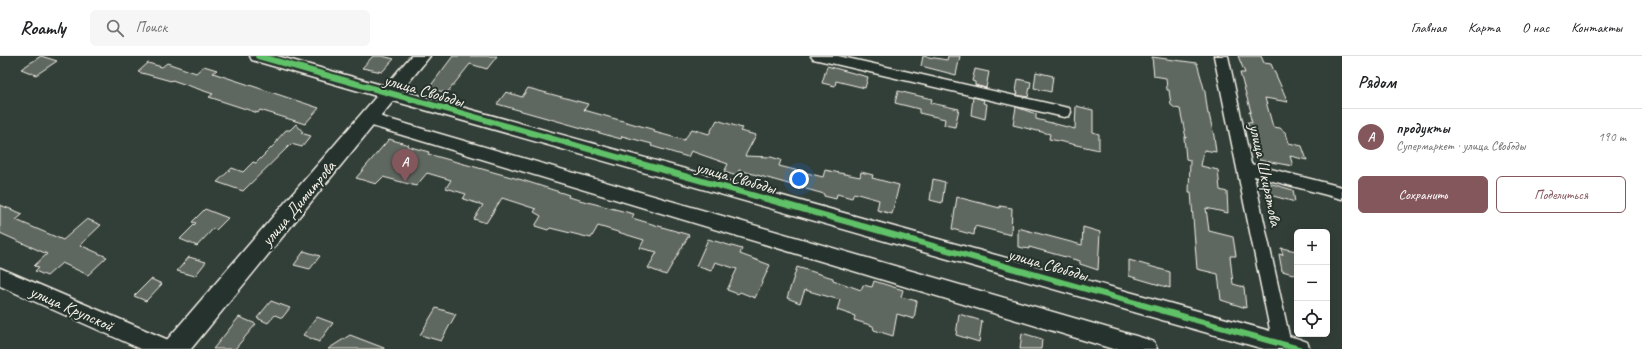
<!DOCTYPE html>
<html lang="ru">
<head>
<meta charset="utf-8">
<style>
	:root { --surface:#fff; --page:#f6f6f6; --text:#202124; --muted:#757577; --line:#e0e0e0; --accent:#84575d }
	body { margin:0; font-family:Caveat,sans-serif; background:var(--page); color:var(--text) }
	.controls { position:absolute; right:12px; bottom:12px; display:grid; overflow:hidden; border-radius:6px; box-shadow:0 4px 16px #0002 }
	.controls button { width:36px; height:36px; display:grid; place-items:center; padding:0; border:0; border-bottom:1px solid var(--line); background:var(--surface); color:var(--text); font:20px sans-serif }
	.you { position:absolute; left:799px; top:123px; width:14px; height:14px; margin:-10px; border:3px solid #fff; border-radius:50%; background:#1a73e8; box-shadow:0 0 0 6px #1a73e833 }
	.badge { display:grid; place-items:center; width:26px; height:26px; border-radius:50%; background:var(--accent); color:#fff; font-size:13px; font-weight:700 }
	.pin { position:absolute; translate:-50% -33px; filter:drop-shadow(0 1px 2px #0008) }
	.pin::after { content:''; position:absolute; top:21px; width:14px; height:12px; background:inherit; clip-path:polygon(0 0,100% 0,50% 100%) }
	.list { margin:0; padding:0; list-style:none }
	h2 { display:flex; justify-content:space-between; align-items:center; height:52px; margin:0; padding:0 16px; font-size:17px }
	h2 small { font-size:13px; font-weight:400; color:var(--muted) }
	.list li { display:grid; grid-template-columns:26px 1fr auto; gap:12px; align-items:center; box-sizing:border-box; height:56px; padding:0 16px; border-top:1px solid var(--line) }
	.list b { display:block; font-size:15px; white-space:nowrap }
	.list p { margin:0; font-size:13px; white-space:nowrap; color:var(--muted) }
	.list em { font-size:13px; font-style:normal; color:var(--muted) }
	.actions { display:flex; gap:8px; padding:12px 16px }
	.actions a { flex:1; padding:9px 0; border:1px solid var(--accent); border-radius:6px; text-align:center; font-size:14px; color:var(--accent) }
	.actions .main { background:var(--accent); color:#fff }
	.icon { flex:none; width:22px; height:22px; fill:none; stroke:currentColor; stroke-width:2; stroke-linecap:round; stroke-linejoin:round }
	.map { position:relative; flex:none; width:1342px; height:293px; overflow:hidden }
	header { display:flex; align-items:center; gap:24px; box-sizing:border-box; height:56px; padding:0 20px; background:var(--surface); border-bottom:1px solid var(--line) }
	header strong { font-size:19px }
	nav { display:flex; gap:22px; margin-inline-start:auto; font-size:14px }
	.search { width:280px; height:36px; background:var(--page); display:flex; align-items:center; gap:10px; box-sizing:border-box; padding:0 14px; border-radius:6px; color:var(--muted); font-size:15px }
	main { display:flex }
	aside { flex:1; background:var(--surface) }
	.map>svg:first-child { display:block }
	.building { fill:#5f6861; stroke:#f4f1e8 }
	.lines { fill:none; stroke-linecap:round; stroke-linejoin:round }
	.minor-casing { stroke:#f4f1e8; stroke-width:3 }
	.tertiary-casing { stroke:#f4f1e8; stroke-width:3 }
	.secondary-casing { stroke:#f4f1e8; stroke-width:3 }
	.minor { fill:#26332d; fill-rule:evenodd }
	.tertiary { fill:#26332d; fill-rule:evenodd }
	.secondary { fill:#26332d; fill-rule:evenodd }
	.cycleway-casing { stroke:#26332d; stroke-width:8 }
	.cycleway { stroke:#61c268; stroke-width:6 }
	.labels { text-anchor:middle; stroke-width:4; stroke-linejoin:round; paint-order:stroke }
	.street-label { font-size:17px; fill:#f4f1e8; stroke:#26332d }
</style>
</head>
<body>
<header>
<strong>Roamly</strong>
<div class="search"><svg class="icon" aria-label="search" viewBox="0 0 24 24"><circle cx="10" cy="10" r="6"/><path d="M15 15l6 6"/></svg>Поиск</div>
<nav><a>Главная</a><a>Карта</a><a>О нас</a><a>Контакты</a></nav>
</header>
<main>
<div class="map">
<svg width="1342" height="293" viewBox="0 0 1342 293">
	<rect width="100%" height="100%" fill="#323e38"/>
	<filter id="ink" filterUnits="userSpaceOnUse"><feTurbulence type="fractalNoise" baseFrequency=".025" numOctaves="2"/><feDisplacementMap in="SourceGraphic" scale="8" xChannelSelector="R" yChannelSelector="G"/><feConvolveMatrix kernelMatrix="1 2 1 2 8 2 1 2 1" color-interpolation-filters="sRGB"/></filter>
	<g filter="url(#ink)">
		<!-- building -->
		<g class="building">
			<polygon points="41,0 57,5 36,19 21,13"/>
			<polygon points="373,0 382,0 394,3 382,16 362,12"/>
			<polygon points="453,0 497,0 487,13 470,8 447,37 429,32"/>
			<polygon points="923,0 947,4 948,0 960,0 956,19 921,10"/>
			<polygon points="1238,0 1261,0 1264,7 1271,8 1288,46 1265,42 1273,71 1280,72 1286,77 1289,87 1302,90 1307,104 1290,100 1293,110 1259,104 1247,66 1252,67 1249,56 1251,56 1240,17 1245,17"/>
			<polygon points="1152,1 1197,7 1205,36 1208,58 1209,58 1214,80 1216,96 1204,94 1201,110 1218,114 1220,134 1227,136 1228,157 1206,152 1209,175 1233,181 1236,200 1230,200 1233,228 1244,231 1246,252 1221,244 1218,218 1197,213 1191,136 1189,136 1190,104 1186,103 1184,81 1186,82 1180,53 1175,52 1171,49 1169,34 1167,34 1166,22 1154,20"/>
			<polygon points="148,7 162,11 167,7 196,17 204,10 217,14 213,17 319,52 305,68 260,54 258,57 209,41 213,38 172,24 171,25 138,16"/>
			<polygon points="827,10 868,21 865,32 836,25 835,30 822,27"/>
			<polygon points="975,13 989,16 986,32 975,29 975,26 972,25"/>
			<polygon points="1036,16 1053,20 1051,36 1034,32"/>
			<polygon points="1018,23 1031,26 1028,41 1017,39 1018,36 1016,36"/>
			<polygon points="528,32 588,48 584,54 655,74 654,76 684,84 692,73 709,78 717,64 742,72 740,75 756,79 745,100 771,101 781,104 779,110 823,121 825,114 860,121 861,116 873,119 872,122 899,129 892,158 877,154 879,144 854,137 852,142 837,138 836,143 824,140 824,138 739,114 737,120 724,116 728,108 691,95 688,101 651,90 652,88 622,80 621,83 497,48 506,36 522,41"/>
			<polygon points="898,35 932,43 931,47 959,53 955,71 944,69 945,63 919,57 919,53 895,47"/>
			<polygon points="973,41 984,44 983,47 987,48 985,63 971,59"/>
			<polygon points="1076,50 1093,54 1093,76 1099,78 1099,94 1049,83 1050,78 1013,69 1016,51 1036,58 1036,63 1075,73"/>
			<polygon points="296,68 303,76 301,77 311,80 302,91 291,88 243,135 217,126 232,112 243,116 253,106 256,107 278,85 276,85 286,74 290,74"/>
			<polygon points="389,83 409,89 407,90 429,96 428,98 522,124 569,139 568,141 634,158 632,162 689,179 666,219 648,212 657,196 640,192 644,184 598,170 591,182 550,172 548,174 535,170 541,160 534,156 536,153 502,142 486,167 474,163 483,149 463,143 466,138 446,132 451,124 427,117 416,130 383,121 376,128 356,122"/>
			<polygon points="933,123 945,126 942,147 930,144"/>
			<polygon points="1265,126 1293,134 1295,146 1266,138"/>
			<polygon points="957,141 1000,152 1000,150 1012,152 1011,179 975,170 974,179 952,173"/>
			<polygon points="0,149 23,158 16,164 63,184 87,163 101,169 80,189 107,201 88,219 62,207 47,220 35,215 39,211 34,210 47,198 0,177"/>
			<polygon points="205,153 228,162 216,174 213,173 197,190 180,183 196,167 192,166"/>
			<polygon points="1083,171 1100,176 1098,214 1080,208 1080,205 1029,191 1029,193 1018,191 1018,172 1082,189"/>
			<polygon points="708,183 742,193 740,198 770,209 755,242 740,236 738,238 727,234 737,213 715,206 711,215 696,210"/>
			<polygon points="1281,192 1297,195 1297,219 1282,215 1279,198 1283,199"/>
			<polygon points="304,195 320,200 310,213 294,209"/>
			<polygon points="189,201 206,206 195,220 177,215"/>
			<polygon points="1129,204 1170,216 1170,232 1129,220"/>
			<polygon points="797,211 833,222 833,224 861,234 863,229 872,231 874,225 903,234 901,241 917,245 914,263 897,258 893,280 874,274 873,270 854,264 855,260 837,254 840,244 805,234 800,247 787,242"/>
			<polygon points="151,223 162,228 146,245 134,240"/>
			<polygon points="271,245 290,252 282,262 275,259 268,267 257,262"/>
			<polygon points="436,252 456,258 441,285 420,279"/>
			<polygon points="959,258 982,265 979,286 956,279"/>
			<polygon points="239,261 256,268 235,293 213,293"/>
			<polygon points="317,261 333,267 319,286 303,279"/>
			<polygon points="1022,277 1042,283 1041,293 1020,293"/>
			<polygon points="350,279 384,292 384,293 328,293"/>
		</g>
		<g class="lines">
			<defs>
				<g id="minor">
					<polygon points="811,0 838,0 1064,51 1069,52 1071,56 1069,60 1064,61 818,4 813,3"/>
					<polygon points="1214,0 1228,0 1251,108 1342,131 1342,143 1254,120 1292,293 1274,293"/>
				</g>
				<g id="tertiary">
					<polygon points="250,0 277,0 1299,283 1307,286 1310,293 1264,293 383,42 252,4"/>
					<polygon points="368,57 1146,283 1154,286 1157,293 1113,293 362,67 359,63 362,59"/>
					<polygon points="0,212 173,286 176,293 141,293 0,230"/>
				</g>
				<polygon id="secondary" points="411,0 430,0 191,293 162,293 166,285"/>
			</defs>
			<!-- minor casing -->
			<use href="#minor" class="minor-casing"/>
			<!-- tertiary casing -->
			<use href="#tertiary" class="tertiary-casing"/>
			<!-- secondary casing -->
			<use href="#secondary" class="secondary-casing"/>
			<!-- minor -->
			<use href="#minor" class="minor"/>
			<!-- tertiary -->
			<use href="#tertiary" class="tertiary"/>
			<!-- secondary -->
			<use href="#secondary" class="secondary"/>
			<defs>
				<polyline id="cycleway" points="258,0 1299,293"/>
			</defs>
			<!-- cycleway casing -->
			<use href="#cycleway" class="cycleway-casing"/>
			<!-- cycleway -->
			<use href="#cycleway" class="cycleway"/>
		</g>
	</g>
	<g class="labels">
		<!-- street labels -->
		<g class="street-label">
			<text transform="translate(424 34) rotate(16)" y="6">улица Свободы</text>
			<text transform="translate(1266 119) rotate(78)" y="6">улица Шкирятова</text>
			<text transform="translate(736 121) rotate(16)" y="6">улица Свободы</text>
			<text transform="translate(298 147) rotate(-50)" y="6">улица Димитрова</text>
			<text transform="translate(1048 208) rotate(16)" y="6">улица Свободы</text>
			<text transform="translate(72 252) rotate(24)" y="6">улица Крупской</text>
		</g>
	</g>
</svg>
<div class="controls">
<button>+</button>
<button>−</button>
<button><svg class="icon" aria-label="locate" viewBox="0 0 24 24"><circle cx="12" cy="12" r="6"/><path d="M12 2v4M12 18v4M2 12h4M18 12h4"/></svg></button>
</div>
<div class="you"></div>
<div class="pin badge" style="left:405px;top:126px">A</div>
</div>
<aside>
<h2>Рядом<small></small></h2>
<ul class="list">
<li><span class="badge">A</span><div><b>продукты</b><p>Супермаркет · улица Свободы</p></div><em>190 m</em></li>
</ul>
<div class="actions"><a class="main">Сохранить</a><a>Поделиться</a></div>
</aside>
</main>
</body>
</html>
